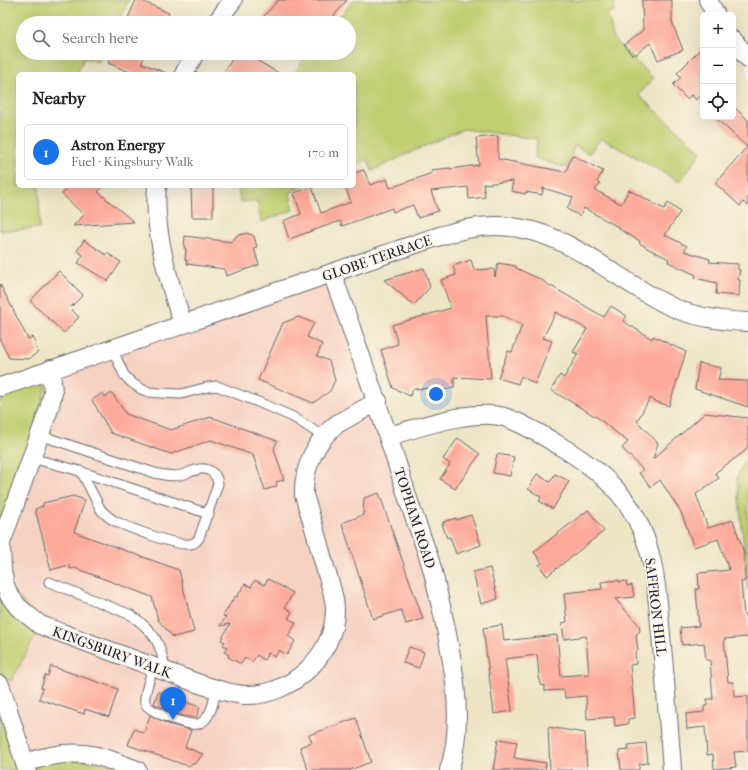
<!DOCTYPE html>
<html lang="en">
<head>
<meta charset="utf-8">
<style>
	:root { --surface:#fff; --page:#f6f6f6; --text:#222; --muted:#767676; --line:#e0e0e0; --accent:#1a73e8 }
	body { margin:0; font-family:"IM FELL French Canon",serif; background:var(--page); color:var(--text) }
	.controls { position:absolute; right:12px; top:12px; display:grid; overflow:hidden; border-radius:6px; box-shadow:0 4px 16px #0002 }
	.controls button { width:36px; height:36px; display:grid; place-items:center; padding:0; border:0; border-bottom:1px solid var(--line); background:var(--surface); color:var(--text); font:20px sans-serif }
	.you { position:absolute; left:436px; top:394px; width:14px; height:14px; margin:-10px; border:3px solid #fff; border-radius:50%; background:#1a73e8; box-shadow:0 0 0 6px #1a73e833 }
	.badge { display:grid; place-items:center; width:26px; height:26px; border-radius:50%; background:var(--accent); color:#fff; font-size:13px; font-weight:700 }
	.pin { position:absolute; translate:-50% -33px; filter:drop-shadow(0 1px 2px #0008) }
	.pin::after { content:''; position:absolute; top:21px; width:14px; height:12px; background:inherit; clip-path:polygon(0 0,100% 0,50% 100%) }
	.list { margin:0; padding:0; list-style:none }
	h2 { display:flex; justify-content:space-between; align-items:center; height:52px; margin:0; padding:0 16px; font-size:17px }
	h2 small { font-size:13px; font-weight:400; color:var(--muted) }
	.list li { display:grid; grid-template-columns:26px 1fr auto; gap:12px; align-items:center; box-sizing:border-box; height:56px; margin:0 8px 8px; padding:0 8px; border:1px solid var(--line); border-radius:6px }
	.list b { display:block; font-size:15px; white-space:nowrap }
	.list p { margin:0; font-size:13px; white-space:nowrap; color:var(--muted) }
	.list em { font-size:13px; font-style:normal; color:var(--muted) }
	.icon { flex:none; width:22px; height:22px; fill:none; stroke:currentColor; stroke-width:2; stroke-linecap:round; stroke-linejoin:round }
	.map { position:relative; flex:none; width:748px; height:770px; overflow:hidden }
	.search { position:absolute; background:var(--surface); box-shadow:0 4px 16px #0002; left:16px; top:16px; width:340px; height:44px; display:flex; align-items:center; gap:10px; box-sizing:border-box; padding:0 14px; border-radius:22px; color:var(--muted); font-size:15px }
	.panel { position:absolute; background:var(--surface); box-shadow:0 4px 16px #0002; left:16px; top:72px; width:340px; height:116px; border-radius:6px }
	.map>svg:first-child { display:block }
	.built { fill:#f6d2c3 }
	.green { fill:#bfce70; stroke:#707856 }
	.building { fill:#fdaa9a }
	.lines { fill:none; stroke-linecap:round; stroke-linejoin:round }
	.service-casing { stroke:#69666c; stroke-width:11 }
	.minor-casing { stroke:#69666c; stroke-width:20 }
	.service { stroke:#fff; stroke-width:9 }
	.minor { stroke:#fff; stroke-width:18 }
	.labels { text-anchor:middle; stroke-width:3; stroke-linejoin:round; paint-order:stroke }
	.street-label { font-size:14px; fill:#22223b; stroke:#fcf5e5 }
</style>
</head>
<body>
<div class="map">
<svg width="748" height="770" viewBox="0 0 748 770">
	<rect width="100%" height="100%" fill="#fcf5e5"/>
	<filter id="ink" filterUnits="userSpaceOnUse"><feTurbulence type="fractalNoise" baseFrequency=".025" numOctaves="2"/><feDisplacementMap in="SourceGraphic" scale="8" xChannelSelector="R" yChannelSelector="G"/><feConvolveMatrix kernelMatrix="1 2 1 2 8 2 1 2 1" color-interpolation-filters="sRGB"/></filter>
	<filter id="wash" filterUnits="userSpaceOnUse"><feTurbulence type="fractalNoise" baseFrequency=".012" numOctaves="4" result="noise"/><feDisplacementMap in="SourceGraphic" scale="16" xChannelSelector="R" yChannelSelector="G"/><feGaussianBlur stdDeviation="0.9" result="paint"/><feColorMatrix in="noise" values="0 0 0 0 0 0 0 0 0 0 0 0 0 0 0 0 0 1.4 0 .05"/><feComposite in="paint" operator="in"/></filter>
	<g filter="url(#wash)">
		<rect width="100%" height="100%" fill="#eee5c7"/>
		<!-- built -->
		<polygon class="built" points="332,272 451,658 448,770 139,770 25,762 0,678 31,616 4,570 51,369"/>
		<!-- green -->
		<g class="green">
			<polygon points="0,0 129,0 117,23 23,23 23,53 103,53 98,62 84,58 77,74 18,74 18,186 39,186 40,228 0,231"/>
			<polygon points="354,0 614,0 615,11 608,12 613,38 653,78 639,95 701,152 680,182 601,138 589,154 575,145 566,168 535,158 537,139 463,129 407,154 372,171 368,159 354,166 354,74 294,74 308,53 349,53 349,23 334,23"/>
			<polygon points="238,186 303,186 290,193 293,210 261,222 257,201 240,202"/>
			<polygon points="51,369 7,528 6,583 42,624 11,681 0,678 0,386"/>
			<polygon points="748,455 748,590 737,477"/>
			<polygon points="0,683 25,762 54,755 139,770 0,770"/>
		</g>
		<g id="blocks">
			<!-- building -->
			<g class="building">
				<polygon points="136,0 140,0 169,13 165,23 140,23 128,18"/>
				<polygon points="278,0 347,0 328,23 258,23"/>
				<polygon points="642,0 672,0 672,22 683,50 658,60 650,43 635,55 634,53 632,55 624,45 643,30"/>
				<polygon points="703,47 703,93 701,95 702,96 701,95 697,100 691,95 687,99 673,85 681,77 677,73"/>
				<polygon points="112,53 137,53 144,56 142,63 168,74 134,74 108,63"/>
				<polygon points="236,53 263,53 258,61 280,74 223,74"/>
				<polygon points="733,106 748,120 748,206 743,202 740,206 715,183 747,147 715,117 733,117"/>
				<polygon points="498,136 498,159 566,172 572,155 603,171 597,182 600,184 595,190 621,204 629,190 664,209 668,203 680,212 665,235 687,246 684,251 710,259 709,262 738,264 738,270 740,270 738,280 740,280 739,296 716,294 717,283 695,278 696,275 668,262 669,259 647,248 639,243 640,241 619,229 620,228 584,208 580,216 567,209 573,197 543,188 542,195 526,192 525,194 511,191 513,181 483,184 485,197 469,199 468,187 431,191 438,211 418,218 413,205 393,212 392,208 342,226 340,221 289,239 283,221 301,214 294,193 312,187 321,213 351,202 345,186 354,186 354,173 364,170 370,185 387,179 390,188 432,173 431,170 450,168 450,169 479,165 476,138"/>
				<polygon points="69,186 103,186 98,192 134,222 73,226 84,215 62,194"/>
				<polygon points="191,186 213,186 213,217 192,217"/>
				<polygon points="247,233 254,236 257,247 254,248 259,265 226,276 224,269 187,264 187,260 185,260 186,249 184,248 185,236 232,242 236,236"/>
				<polygon points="84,240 106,255 107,253 121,262 108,281 78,263 83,255 77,251"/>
				<polygon points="471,260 474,270 494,269 495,277 498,263 516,266 516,268 544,281 544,282 604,317 611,306 627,316 623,321 652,339 653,336 686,352 669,406 657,402 650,398 637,421 658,443 653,459 705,413 748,418 748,445 745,451 715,473 719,478 696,494 708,528 733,520 744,553 745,581 741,582 744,615 748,615 748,637 724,639 728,682 733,682 734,697 748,696 748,751 734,752 736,767 714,769 713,754 707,755 705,727 687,729 686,714 704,712 704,706 707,706 707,699 713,699 710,660 706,660 704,643 682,645 680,628 699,626 696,589 699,589 698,573 729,570 718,539 694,547 681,512 660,480 651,487 639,473 643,470 622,448 628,442 598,418 551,390 560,375 564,378 578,354 573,352 587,329 556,312 543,338 552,341 535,384 521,376 518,384 498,378 508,351 512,352 522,325 503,316 486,316 491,379 454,377 454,387 449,388 449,389 433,391 433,388 413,389 410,396 393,388 381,350 398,344 392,325 451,308 441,280 456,275 453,266"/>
				<polygon points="424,268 430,287 414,305 384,280"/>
				<polygon points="59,271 83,295 70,308 79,317 64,333 30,301"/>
				<polygon points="0,284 28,339 33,337 38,352 29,359 9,358 0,340"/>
				<polygon points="298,317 314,323 307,337 322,344 317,356 329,361 335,380 330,391 313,403 258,380 283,323"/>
				<polygon points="699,363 721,368 718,380 748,381 748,407 695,389"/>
				<polygon points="103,393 105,397 112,393 126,414 171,430 211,417 277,441 274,449 284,480 276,482 277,486 265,490 253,455 211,440 171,454 111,433 92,400"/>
				<polygon points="458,438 480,454 455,489 440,479 450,464 443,459"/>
				<polygon points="497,454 514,457 510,476 493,473"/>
				<polygon points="537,474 550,482 555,474 569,481 553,509 539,501 541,497 528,489"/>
				<polygon points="379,493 412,588 423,619 406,624 401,610 373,619 342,523 363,515 364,498"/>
				<polygon points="73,496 85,500 74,532 179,570 194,632 173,637 158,620 152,597 75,568 70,569 69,565 51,570 35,509 43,506 43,503"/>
				<polygon points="588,510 604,531 547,576 539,565 542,563 534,552"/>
				<polygon points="471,515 481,545 456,554 450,537 447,538 442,524 444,524 443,522 456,518 456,520"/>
				<polygon points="490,568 498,599 481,604 473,572"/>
				<polygon points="268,579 293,593 285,607 292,612 288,618 296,623 288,636 295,641 287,655 279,650 275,657 268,653 264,660 257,655 252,662 245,658 241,664 228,657 229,655 224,652 227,647 223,645 225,642 221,640 230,624 220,626 226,617 223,616 235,596 237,597 245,584 251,587 255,580 264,585"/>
				<polygon points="619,580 619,582 626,581 627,586 632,585 634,597 615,599 639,625 640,631 636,635 638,651 635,652 636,664 630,665 635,718 628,719 628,724 615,726 614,717 587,719 586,696 565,698 564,690 545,691 545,686 540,685 537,655 505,659 512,711 494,714 483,628 502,625 504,641 557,635 561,676 589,674 586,636 564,639 562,623 567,622 564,593 602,589 601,582"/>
				<polygon points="409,647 424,652 419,668 403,663"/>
				<polygon points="51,666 118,689 109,717 85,709 84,714 39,699 43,688 41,688 45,675 48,676"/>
				<polygon points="158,692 200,707 196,718 180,715 157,705 154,704"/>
				<polygon points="150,715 168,724 191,730 185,747 203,754 196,763 188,766 128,745 134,729 144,733"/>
				<polygon points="356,718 371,762 350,770 308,770 300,747 312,742 309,735"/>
				<polygon points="548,727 585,733 587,770 550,770"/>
				<polygon points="498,739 517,742 514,758 546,763 545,770 493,770"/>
				<polygon points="646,743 648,763 639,764 639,770 621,770 619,751 629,750 628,745"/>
			</g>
		</g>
	</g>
	<g filter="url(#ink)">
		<use href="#blocks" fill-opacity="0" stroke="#69666c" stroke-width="1"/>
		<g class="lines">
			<defs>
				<g id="service">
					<polyline points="112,348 124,375 132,383 141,389 149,392 160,393 181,394 208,387 217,386 258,402 293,417 324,437"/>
					<path d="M39 435 155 473C164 475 172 477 181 475 186 474 191 471 196 470 207 466 217 473 218 484L199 538C197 541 194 544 190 544 176 546 126 527 113 520 108 517 105 514 101 510L81 471"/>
					<polyline points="31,458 73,469 209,514"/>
					<path d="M49 582 131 615C156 633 160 642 166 672"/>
					<path d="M153 667C151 675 143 696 145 703 148 712 190 727 198 724 211 720 214 701 216 689"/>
				</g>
				<g id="minor">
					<polyline points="708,0 716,15"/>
					<polyline points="216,23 233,0"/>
					<polyline points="733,40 748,58"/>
					<polyline points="184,74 195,53"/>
					<path d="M157 186C153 230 169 283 183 324"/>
					<path d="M332 273C359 350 386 427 410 505 417 525 425 545 431 565 435 578 437 592 441 606 452 655 466 722 449 770"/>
					<path d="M51 369 53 393 49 409 1 543 2 570 5 585 9 595 18 607 40 625 197 683C212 688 229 694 244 695 290 697 335 656 335 610 335 597 330 583 326 571 319 545 312 520 304 495 303 468 316 440 337 424 350 416 365 409 378 401"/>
					<path d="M0 387C109 351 217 312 326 275 355 265 383 255 413 245 448 233 480 221 518 228 575 237 619 282 670 306 693 317 722 321 748 322"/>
					<path d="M389 436C421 427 475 407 507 418 527 425 547 438 565 449 594 467 622 489 637 520 656 556 657 596 661 635 665 680 669 725 672 770"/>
					<polyline points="0,685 27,770"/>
					<path d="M25 763C43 757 64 752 83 754 101 755 120 764 137 770"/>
				</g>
			</defs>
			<!-- service casing -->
			<use href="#service" class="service-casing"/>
			<!-- minor casing -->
			<use href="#minor" class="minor-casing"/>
			<!-- service -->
			<use href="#service" class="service"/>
			<!-- minor -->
			<use href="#minor" class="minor"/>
		</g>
	</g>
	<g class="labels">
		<!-- street labels -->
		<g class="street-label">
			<text transform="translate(377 258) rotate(-19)" y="5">GLOBE TERRACE</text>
			<text transform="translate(415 518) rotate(72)" y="5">TOPHAM ROAD</text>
			<text transform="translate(656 607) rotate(83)" y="5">SAFFRON HILL</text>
			<text transform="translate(112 652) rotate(20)" y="5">KINGSBURY WALK</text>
		</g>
	</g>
</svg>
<div class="controls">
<button>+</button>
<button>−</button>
<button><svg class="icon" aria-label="locate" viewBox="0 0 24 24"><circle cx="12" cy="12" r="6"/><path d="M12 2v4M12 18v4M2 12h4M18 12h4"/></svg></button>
</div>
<div class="you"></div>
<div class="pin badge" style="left:173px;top:720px">1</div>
<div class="search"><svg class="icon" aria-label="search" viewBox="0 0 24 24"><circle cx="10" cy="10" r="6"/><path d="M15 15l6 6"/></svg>Search here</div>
<section class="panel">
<h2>Nearby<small></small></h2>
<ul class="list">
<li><span class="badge">1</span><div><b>Astron Energy</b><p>Fuel · Kingsbury Walk</p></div><em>170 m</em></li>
</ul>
</section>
</div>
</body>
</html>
